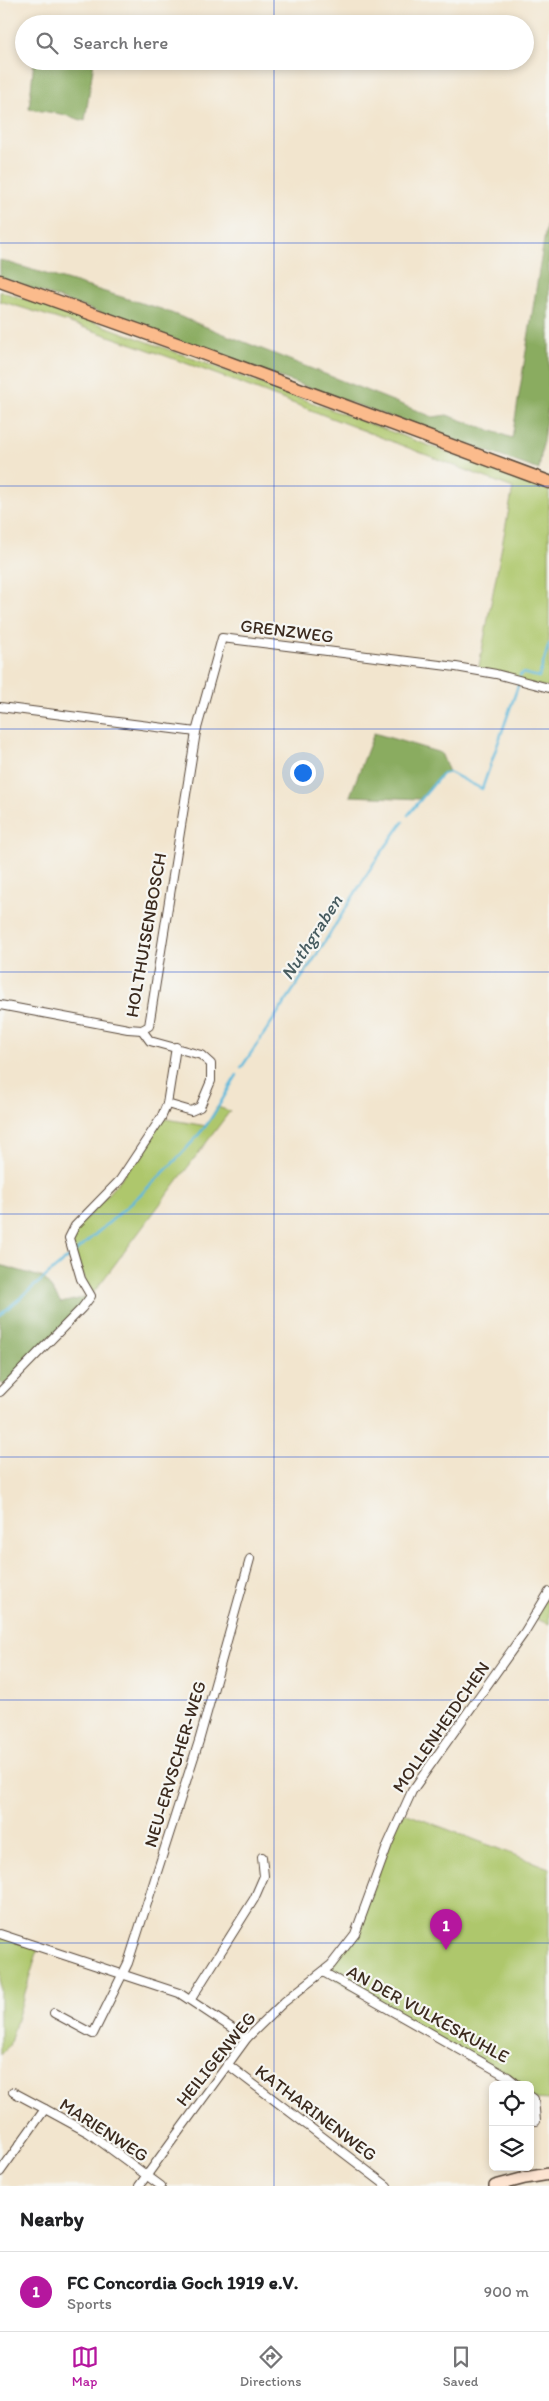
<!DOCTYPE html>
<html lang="en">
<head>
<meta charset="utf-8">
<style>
	:root { --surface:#fff; --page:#f6f6f6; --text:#202124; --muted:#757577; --line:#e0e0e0; --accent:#b5179e }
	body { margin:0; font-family:Itim,sans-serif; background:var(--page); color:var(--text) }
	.controls { position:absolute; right:15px; bottom:15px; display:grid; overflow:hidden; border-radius:8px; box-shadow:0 2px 8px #0003 }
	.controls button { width:45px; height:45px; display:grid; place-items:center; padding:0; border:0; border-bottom:1px solid var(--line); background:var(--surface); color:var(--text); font:25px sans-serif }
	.you { position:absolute; left:302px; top:772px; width:18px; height:18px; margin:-12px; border:4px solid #fff; border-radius:50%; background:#1a73e8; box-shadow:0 0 0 8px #1a73e833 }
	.badge { display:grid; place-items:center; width:32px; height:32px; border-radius:50%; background:var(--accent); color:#fff; font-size:16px; font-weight:700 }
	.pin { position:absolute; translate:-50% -41px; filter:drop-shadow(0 1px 2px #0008) }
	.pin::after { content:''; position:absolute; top:26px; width:18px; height:15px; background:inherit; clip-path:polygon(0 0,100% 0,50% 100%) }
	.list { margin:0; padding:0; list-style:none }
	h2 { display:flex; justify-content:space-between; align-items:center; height:65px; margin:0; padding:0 20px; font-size:21px }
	h2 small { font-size:16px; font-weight:400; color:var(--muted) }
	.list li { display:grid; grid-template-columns:32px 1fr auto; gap:15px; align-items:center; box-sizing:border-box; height:80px; padding:0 20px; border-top:1px solid var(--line) }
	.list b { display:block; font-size:19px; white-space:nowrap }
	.list p { margin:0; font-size:16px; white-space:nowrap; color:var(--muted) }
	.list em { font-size:16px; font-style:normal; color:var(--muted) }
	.icon { flex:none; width:28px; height:28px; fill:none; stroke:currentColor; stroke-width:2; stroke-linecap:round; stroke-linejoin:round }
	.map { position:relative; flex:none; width:549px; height:2186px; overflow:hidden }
	.search { position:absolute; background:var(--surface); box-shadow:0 2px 8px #0003; left:15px; right:15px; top:15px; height:55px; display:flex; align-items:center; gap:12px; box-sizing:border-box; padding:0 18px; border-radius:28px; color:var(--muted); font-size:19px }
	.sheet { height:145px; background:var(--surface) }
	nav { display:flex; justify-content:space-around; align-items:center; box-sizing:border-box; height:70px; border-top:1px solid var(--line); background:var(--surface); font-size:14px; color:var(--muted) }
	nav a { display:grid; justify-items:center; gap:2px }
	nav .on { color:var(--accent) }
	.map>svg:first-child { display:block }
	.green { fill:#aec76c; stroke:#747845 }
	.forest { fill:#8aac60; stroke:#626b3f }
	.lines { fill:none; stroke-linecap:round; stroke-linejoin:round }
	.stream { stroke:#5eb9dc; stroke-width:2.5 }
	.minor-casing { stroke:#564638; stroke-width:10 }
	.secondary-casing { stroke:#564638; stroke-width:14 }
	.primary-casing { stroke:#564638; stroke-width:15 }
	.minor { stroke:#fff; stroke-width:8 }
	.secondary { stroke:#fde4d1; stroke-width:11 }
	.primary { stroke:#fbbb8c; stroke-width:12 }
	.grid { fill:none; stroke:#1d4ed8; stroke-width:1; stroke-opacity:0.55 }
	.labels { text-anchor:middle; stroke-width:4.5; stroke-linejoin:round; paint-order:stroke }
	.street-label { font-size:18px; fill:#3b2a1e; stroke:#f6f6f2 }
	.water-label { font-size:19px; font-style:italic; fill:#475c60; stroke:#f6f6f2 }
</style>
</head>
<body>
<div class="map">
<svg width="549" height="2186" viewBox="0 0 549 2186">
	<rect width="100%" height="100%" fill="#f6f6f2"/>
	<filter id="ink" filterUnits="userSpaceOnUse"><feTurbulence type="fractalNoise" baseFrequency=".02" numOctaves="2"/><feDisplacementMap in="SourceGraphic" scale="10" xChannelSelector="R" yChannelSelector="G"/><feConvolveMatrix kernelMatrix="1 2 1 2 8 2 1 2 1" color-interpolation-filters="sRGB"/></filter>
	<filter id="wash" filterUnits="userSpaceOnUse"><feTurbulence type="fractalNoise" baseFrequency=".0096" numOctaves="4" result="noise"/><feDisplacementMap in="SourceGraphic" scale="20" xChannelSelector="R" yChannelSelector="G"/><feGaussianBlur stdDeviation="1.12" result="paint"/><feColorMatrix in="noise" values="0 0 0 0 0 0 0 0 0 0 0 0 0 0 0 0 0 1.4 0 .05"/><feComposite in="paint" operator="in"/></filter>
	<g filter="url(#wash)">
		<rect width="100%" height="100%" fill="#f2e5ce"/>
		<!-- green -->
		<g class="green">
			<path d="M0 291 91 321 549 490V688L478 671 513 488C343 424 174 353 0 301Z"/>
			<polygon points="217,1107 230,1111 91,1296 69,1238 120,1180 161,1118 206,1126"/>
			<polygon points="549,1592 549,1624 533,1618"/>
			<polygon points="402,1812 549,1868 549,2100 534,2099 530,2096 530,2085 518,2085 323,1972 355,1934"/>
			<polygon points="0,1934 39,1946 9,2046 0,2054"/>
		</g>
		<!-- forest -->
		<g class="forest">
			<polygon points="34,61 94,61 85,121 61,114 29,109"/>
			<polygon points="549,209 549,398 539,470 0,277 0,260 161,309 433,417 447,415 512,438"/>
			<polygon points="374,733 441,753 449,772 442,774 420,799 350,796"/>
			<polygon points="0,1265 44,1278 61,1303 91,1296 7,1385 0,1383"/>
		</g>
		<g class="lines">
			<!-- stream -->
			<g class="stream">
				<polyline points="520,676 522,673 539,677 549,644"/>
				<polyline points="408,815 442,774 449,772 482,789 519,683"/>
				<polyline points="241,1068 314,959 374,863 403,822"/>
				<path d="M75 1252C121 1212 167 1174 205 1127 217 1111 226 1092 237 1075"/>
				<polyline points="0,1315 69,1257"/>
			</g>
		</g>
	</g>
	<g filter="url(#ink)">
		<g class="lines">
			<defs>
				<g id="minor">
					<polyline points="0,707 196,732 222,638 456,667 496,674 549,688"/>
					<polyline points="0,1005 128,1029 142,1030 149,1026 196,732"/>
					<polyline points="142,1030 150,1041 201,1055 211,1064 211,1081 200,1107 191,1111 167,1104"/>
					<polyline points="0,1392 82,1308 91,1296 81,1279 69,1238 75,1226 120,1180 161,1118 167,1104 176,1047"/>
					<polyline points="0,1934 179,1993 247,2038"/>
					<polyline points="323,1972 508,2077 518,2085"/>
					<polyline points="191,1999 254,1899 264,1876 262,1857"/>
					<polyline points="54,2013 93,2034 128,1963 199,1741 250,1559"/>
					<polyline points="227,2064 387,2186"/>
					<polyline points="13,2092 45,2109"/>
					<polyline points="530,2096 534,2099 536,2121"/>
					<polyline points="0,2172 45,2109 89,2133 161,2186"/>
					<polyline points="139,2186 247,2038 284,2002 331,1965 355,1934 388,1844 412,1791 524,1633 549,1592"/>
				</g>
				<polyline id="secondary" points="495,2186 525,2178 549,2174"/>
				<polyline id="primary" points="0,281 202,353 549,482"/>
			</defs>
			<!-- minor casing -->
			<use href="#minor" class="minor-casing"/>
			<!-- secondary casing -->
			<use href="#secondary" class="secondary-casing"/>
			<!-- primary casing -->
			<use href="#primary" class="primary-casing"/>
			<!-- minor -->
			<use href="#minor" class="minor"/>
			<!-- secondary -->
			<use href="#secondary" class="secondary"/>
			<!-- primary -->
			<use href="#primary" class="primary"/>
		</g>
	</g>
	<!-- grid -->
	<path class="grid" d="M274 0V24M274 61V2186M0 243H549M0 486H549M0 729H549M0 972H549M0 1214H549M0 1457H549M0 1700H549M0 1943H549"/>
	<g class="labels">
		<!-- street labels -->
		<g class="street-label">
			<text transform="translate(287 631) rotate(7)" y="6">GRENZWEG</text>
			<text transform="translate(146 935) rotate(-80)" y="6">HOLTHUISENBOSCH</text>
			<text transform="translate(441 1727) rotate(-55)" y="6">MOLLENHEIDCHEN</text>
			<text transform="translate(175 1764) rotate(-73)" y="6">NEU-ERVSCHER-WEG</text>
			<text transform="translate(428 2014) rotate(29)" y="6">AN DER VULKESKUHLE</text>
			<text transform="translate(216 2059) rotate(-51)" y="6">HEILIGENWEG</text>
			<text transform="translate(316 2113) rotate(37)" y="6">KATHARINENWEG</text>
			<text transform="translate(104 2130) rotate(33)" y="6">MARIENWEG</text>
		</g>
		<!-- water labels -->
		<g class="water-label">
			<text transform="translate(311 937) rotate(-57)" y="7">Nuthgraben</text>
		</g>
	</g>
</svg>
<div class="controls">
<button><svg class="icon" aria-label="locate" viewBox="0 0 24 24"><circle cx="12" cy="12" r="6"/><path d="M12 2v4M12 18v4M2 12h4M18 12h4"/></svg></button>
<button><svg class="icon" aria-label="layers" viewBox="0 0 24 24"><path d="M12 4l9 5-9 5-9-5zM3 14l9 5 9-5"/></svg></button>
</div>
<div class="you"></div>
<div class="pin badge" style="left:446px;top:1950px">1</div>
<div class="search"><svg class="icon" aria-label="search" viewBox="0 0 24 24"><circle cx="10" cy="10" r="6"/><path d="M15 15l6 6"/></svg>Search here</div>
</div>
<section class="sheet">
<h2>Nearby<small></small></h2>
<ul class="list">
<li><span class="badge">1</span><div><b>FC Concordia Goch 1919 e.V.</b><p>Sports</p></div><em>900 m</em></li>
</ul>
</section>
<nav>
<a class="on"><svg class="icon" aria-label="map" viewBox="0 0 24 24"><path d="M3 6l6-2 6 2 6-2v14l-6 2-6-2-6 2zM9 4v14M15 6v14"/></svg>Map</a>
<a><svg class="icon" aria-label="directions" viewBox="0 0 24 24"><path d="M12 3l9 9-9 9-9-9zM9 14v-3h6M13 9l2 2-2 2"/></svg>Directions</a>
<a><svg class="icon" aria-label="saved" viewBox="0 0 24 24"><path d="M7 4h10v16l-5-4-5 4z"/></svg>Saved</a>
</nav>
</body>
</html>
